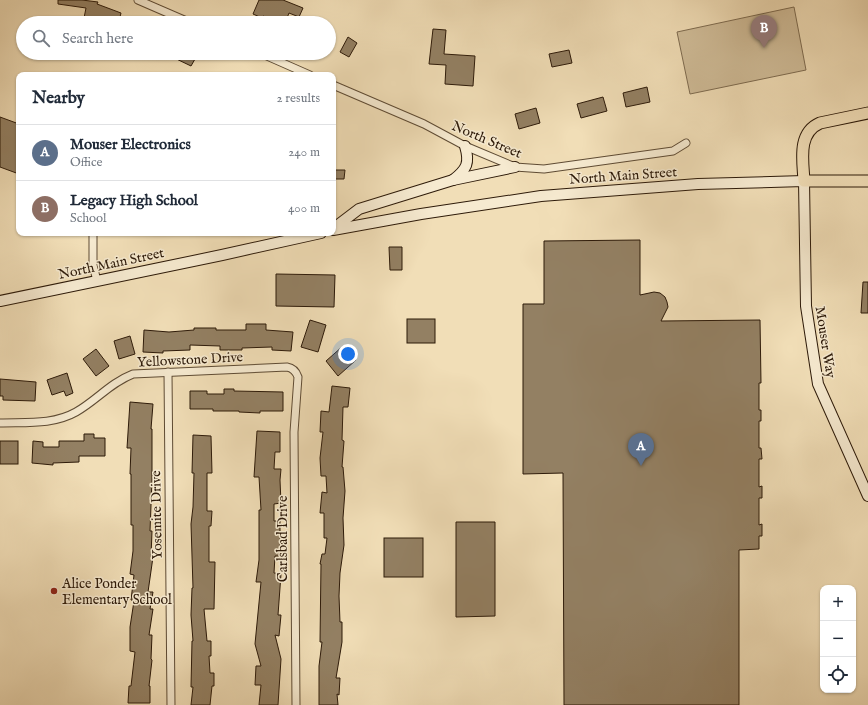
<!DOCTYPE html>
<html lang="en">
<head>
<meta charset="utf-8">
<style>
	:root { --surface:#fff; --page:#f2f2f3; --text:#1f2937; --muted:#747a83; --line:#e0e1e3; --accent:#2563eb }
	body { margin:0; font-family:"IM FELL English",serif; background:var(--page); color:var(--text) }
	.controls { position:absolute; right:12px; bottom:12px; display:grid; overflow:hidden; border-radius:8px; box-shadow:0 1px 3px #0004 }
	.controls button { width:36px; height:36px; display:grid; place-items:center; padding:0; border:0; border-bottom:1px solid var(--line); background:var(--surface); color:var(--text); font:20px sans-serif }
	.you { position:absolute; left:348px; top:354px; width:14px; height:14px; margin:-10px; border:3px solid #fff; border-radius:50%; background:#1a73e8; box-shadow:0 0 0 6px #1a73e833 }
	.badge { display:grid; place-items:center; width:26px; height:26px; border-radius:50%; background:var(--accent); color:#fff; font-size:13px; font-weight:700 }
	.pin { position:absolute; translate:-50% -33px; filter:drop-shadow(0 1px 2px #0008) }
	.pin::after { content:''; position:absolute; top:21px; width:14px; height:12px; background:inherit; clip-path:polygon(0 0,100% 0,50% 100%) }
	.list { margin:0; padding:0; list-style:none }
	h2 { display:flex; justify-content:space-between; align-items:center; height:52px; margin:0; padding:0 16px; font-size:17px }
	h2 small { font-size:13px; font-weight:400; color:var(--muted) }
	.list li { display:grid; grid-template-columns:26px 1fr auto; gap:12px; align-items:center; box-sizing:border-box; height:56px; padding:0 16px; border-top:1px solid var(--line) }
	.list b { display:block; font-size:15px; white-space:nowrap }
	.list p { margin:0; font-size:13px; white-space:nowrap; color:var(--muted) }
	.list em { font-size:13px; font-style:normal; color:var(--muted) }
	.icon { flex:none; width:22px; height:22px; fill:none; stroke:currentColor; stroke-width:2; stroke-linecap:round; stroke-linejoin:round }
	.map { position:relative; flex:none; width:868px; height:705px; overflow:hidden }
	.search { position:absolute; background:var(--surface); box-shadow:0 1px 3px #0004; left:16px; top:16px; width:320px; height:44px; display:flex; align-items:center; gap:10px; box-sizing:border-box; padding:0 14px; border-radius:22px; color:var(--muted); font-size:15px }
	.panel { position:absolute; background:var(--surface); box-shadow:0 1px 3px #0004; left:16px; top:72px; width:320px; height:164px; border-radius:8px }
	.map>svg:first-child { display:block }
	.green { fill:#d0bd99; stroke:#7e6c51 }
	.building { fill:#938063; stroke:#2d1a09 }
	.lines { fill:none; stroke-linecap:round; stroke-linejoin:round }
	.street-casing { stroke:#5e4b34; stroke-width:9 }
	.secondary-casing { stroke:#2d1a09; stroke-width:12 }
	.primary-casing { stroke:#2d1a09; stroke-width:13 }
	.street { stroke:#f6ead0; stroke-width:7 }
	.secondary { stroke:#f6ead0; stroke-width:10 }
	.primary { stroke:#f1deb7; stroke-width:11 }
	.poi-dot { fill:#8f2418; stroke:#f6ead0; stroke-width:1.5 }
	.labels { text-anchor:middle; stroke-width:3; stroke-linejoin:round; paint-order:stroke }
	.street-label { font-size:14px; fill:#2d1a09; stroke:#f6ead0 }
	.poi-label { font-size:14px; fill:#2d1a09; stroke:#f6ead0; text-anchor:start }
</style>
</head>
<body>
<div class="map">
<svg width="868" height="705" viewBox="0 0 868 705">
	<rect width="100%" height="100%" fill="#f1deb7"/>
	<filter id="stains"><feTurbulence type="fractalNoise" baseFrequency=".005" numOctaves="4"/><feColorMatrix values="0 0 0 0 .2 0 0 0 0 .09 0 0 0 0 .02 0 0 0 .5 -.17"/></filter>
	<radialGradient id="worn" r=".72"><stop offset=".6" stop-color="#630" stop-opacity="0"/><stop offset="1" stop-color="#630" stop-opacity=".3"/></radialGradient>
	<!-- green -->
	<polygon class="green" points="794,7 806,70 690,94 677,32"/>
	<!-- building -->
	<g class="building">
		<polygon points="58,0 82,0 98,2 97,4 121,13 120,17 133,23 83,23 86,8 58,4"/>
		<polygon points="259,0 283,0 303,8 299,17 289,13 285,23 281,23 263,16 262,18 253,14"/>
		<polygon points="433,29 446,30 444,54 475,56 473,86 445,84 446,65 429,64"/>
		<polygon points="348,37 357,43 349,57 340,52"/>
		<polygon points="569,50 572,63 552,67 549,54"/>
		<polygon points="164,53 183,53 195,59 191,66"/>
		<polygon points="647,87 650,102 626,107 623,93"/>
		<polygon points="603,97 607,111 581,118 577,104"/>
		<polygon points="536,108 540,123 519,129 515,114"/>
		<polygon points="0,117 19,124 19,174 0,167"/>
		<polygon points="333,170 345,170 344,179 333,179"/>
		<polygon points="640,240 640,295 654,292 660,293 665,297 667,302 668,307 661,321 760,320 761,383 759,383 759,410 761,410 761,421 759,421 759,448 761,448 762,459 759,459 759,487 762,486 762,498 759,498 759,525 762,524 762,536 759,536 759,549 739,550 739,705 564,705 563,473 523,474 523,304 544,304 544,241"/>
		<polygon points="389,247 402,247 402,270 390,270"/>
		<polygon points="276,274 335,275 334,307 276,306"/>
		<polygon points="863,282 868,282 868,313 861,313"/>
		<rect x="407" y="319" width="28" height="24"/>
		<polygon points="310,320 326,325 318,352 301,347"/>
		<polygon points="246,324 266,324 266,330 293,332 291,351 272,350 272,347 242,348 242,350 220,350 220,346 190,345 190,350 163,351 163,353 143,352 144,330 169,332 194,330 194,328 216,328 216,330 246,330"/>
		<polygon points="130,336 135,354 119,359 114,341"/>
		<polygon points="343,346 356,360 338,376 326,361"/>
		<polygon points="96,349 109,366 96,376 83,359"/>
		<polygon points="67,373 73,393 66,396 64,391 52,395 47,380"/>
		<polygon points="0,379 36,382 35,401 3,400 3,396 0,396"/>
		<polygon points="332,386 350,388 348,407 343,407 342,440 344,441 342,467 343,467 345,491 343,518 344,545 340,573 339,596 340,622 342,622 342,642 336,678 340,678 339,695 337,694 338,705 319,705 319,666 322,642 320,642 321,564 320,564 322,554 325,554 327,538 324,538 324,513 320,513 322,492 327,493 326,476 321,476 320,458 323,432 320,432 321,411 329,412"/>
		<polygon points="224,389 234,389 234,391 283,392 283,411 260,411 260,413 239,412 239,411 213,411 213,409 190,409 190,391 207,391 207,394 224,394"/>
		<polygon points="130,402 153,404 151,429 152,429 152,480 150,531 152,531 151,557 153,557 148,592 153,592 150,609 153,609 149,635 152,635 151,659 152,660 149,686 150,686 150,703 128,703 129,686 131,686 135,652 130,651 130,627 134,601 131,600 134,575 130,574 133,551 133,525 131,525 131,474 130,474 131,448 127,448"/>
		<polygon points="257,431 280,432 280,452 275,452 274,469 281,469 280,480 281,503 274,504 274,521 280,521 280,556 275,556 274,573 281,574 278,615 281,615 279,636 275,635 281,659 278,705 259,705 261,685 255,685 256,666 261,666 255,644 261,582 256,582 259,560 259,510 261,510 259,477 254,477"/>
		<polygon points="84,434 94,434 94,438 105,438 105,456 79,456 79,462 53,463 53,465 32,463 33,441 43,442 43,447 59,447 59,441 84,441"/>
		<polygon points="193,435 211,436 212,473 207,473 207,511 212,511 211,526 209,526 209,562 215,562 214,609 204,609 207,641 211,641 211,656 209,656 210,673 214,673 214,686 212,686 210,705 191,705 193,687 191,687 192,641 193,641 191,615 192,588 193,588 191,524 193,507 194,473 192,473"/>
		<rect x="0" y="441" width="18" height="23"/>
		<polygon points="456,522 495,522 495,616 456,617"/>
		<rect x="384" y="538" width="39" height="39"/>
	</g>
	<g class="lines">
		<defs>
			<g id="street">
				<polyline points="138,0 191,23"/>
				<polyline points="260,53 310,75"/>
				<polyline points="333,85 424,124 465,146 515,167 544,169 673,151 686,143"/>
				<polyline points="93,233 93,265 97,281"/>
				<polyline points="168,372 171,705"/>
				<path d="M0 423C26 422 53 425 76 412 97 400 110 383 133 374L287 367C293 368 296 371 298 377L294 432 296 705"/>
			</g>
			<g id="secondary">
				<path d="M453 180C467 169 470 163 465 146"/>
				<polyline points="334,228 359,209 453,180 515,167"/>
				<polyline points="333,230 421,214 541,196 698,184 804,181 806,306 818,384 868,496"/>
				<polyline points="0,301 222,255 321,233"/>
			</g>
			<path id="primary" d="M868 113 820 123C797 133 803 161 804 181H868"/>
		</defs>
		<!-- street casing -->
		<use href="#street" class="street-casing"/>
		<!-- secondary casing -->
		<use href="#secondary" class="secondary-casing"/>
		<!-- primary casing -->
		<use href="#primary" class="primary-casing"/>
		<!-- street -->
		<use href="#street" class="street"/>
		<!-- secondary -->
		<use href="#secondary" class="secondary"/>
		<!-- primary -->
		<use href="#primary" class="primary"/>
	</g>
	<!-- markers -->
	<circle class="poi-dot" cx="54" cy="591" r="4"/>
	<g class="labels">
		<!-- street labels -->
		<g class="street-label">
			<text transform="translate(487 139) rotate(23)" y="5">North Street</text>
			<text transform="translate(623 175) rotate(-4)" y="5">North Main Street</text>
			<text transform="translate(111 263) rotate(-12)" y="5">North Main Street</text>
			<text transform="translate(826 342) rotate(81)" y="5">Mouser Way</text>
			<text transform="translate(190 359) rotate(-3)" y="5">Yellowstone Drive</text>
			<text transform="translate(156 515) rotate(-91)" y="5">Yosemite Drive</text>
			<text transform="translate(282 539) rotate(-90)" y="5">Carlsbad Drive</text>
		</g>
		<!-- poi labels -->
		<g class="poi-label">
			<text x="62" y="588">Alice Ponder<tspan x="62" dy="16">Elementary School</tspan></text>
		</g>
	</g>
	<rect width="100%" height="100%" filter="url(#stains)"/>
	<rect width="100%" height="100%" fill="url(#worn)"/>
</svg>
<div class="controls">
<button>+</button>
<button>−</button>
<button><svg class="icon" aria-label="locate" viewBox="0 0 24 24"><circle cx="12" cy="12" r="6"/><path d="M12 2v4M12 18v4M2 12h4M18 12h4"/></svg></button>
</div>
<div class="you"></div>
<div class="pin badge" style="left:641px;top:466px;background:#5c6f8a">A</div>
<div class="pin badge" style="left:764px;top:48px;background:#8d6e63">B</div>
<div class="search"><svg class="icon" aria-label="search" viewBox="0 0 24 24"><circle cx="10" cy="10" r="6"/><path d="M15 15l6 6"/></svg>Search here</div>
<section class="panel">
<h2>Nearby<small>2 results</small></h2>
<ul class="list">
<li><span class="badge" style="background:#5c6f8a">A</span><div><b>Mouser Electronics</b><p>Office</p></div><em>240 m</em></li>
<li><span class="badge" style="background:#8d6e63">B</span><div><b>Legacy High School</b><p>School</p></div><em>400 m</em></li>
</ul>
</section>
</div>
</body>
</html>
